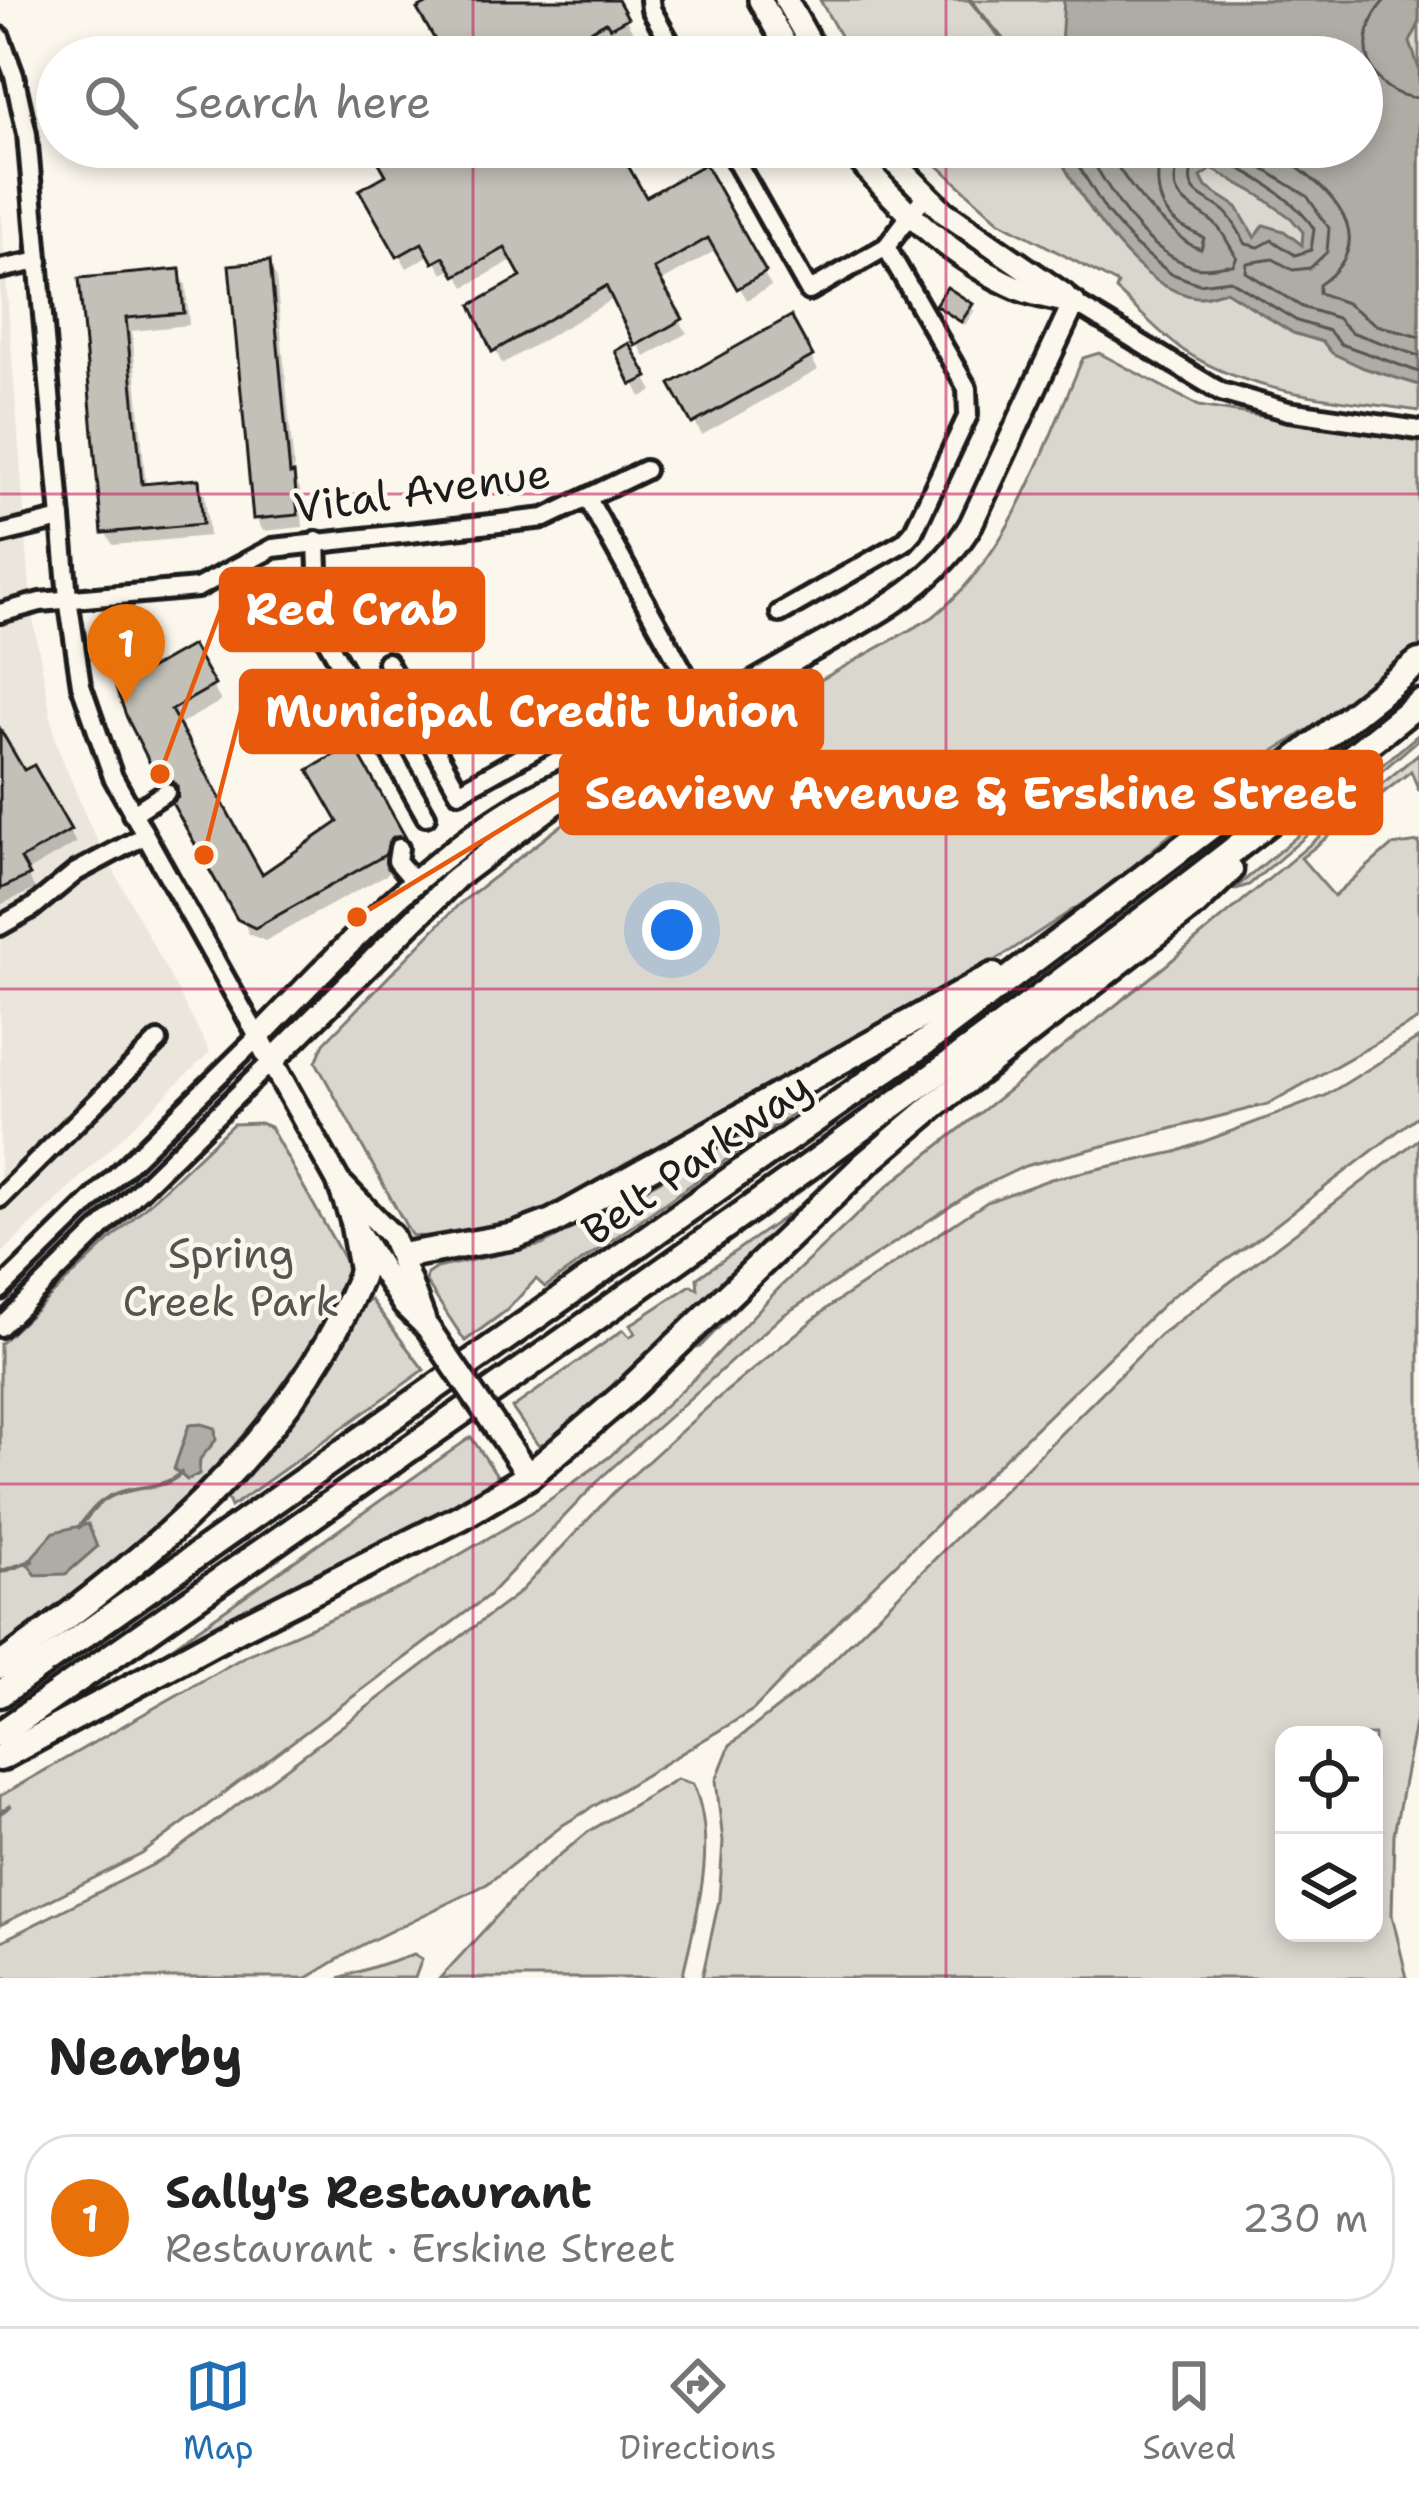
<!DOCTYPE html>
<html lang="en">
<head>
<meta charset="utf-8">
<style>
	:root { --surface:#fff; --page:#f2f2f2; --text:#222; --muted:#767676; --line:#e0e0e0; --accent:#1f6fb2 }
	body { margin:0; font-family:"Shantell Sans",sans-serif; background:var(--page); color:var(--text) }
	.controls { position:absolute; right:36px; bottom:36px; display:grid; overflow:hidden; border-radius:24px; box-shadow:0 6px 18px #0003 }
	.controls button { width:108px; height:108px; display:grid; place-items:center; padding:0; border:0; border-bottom:3px solid var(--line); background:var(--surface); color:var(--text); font:60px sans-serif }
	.you { position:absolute; left:672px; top:930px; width:42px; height:42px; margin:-30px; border:9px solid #fff; border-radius:50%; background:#1a73e8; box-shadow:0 0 0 18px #1a73e833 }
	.badge { display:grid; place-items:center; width:78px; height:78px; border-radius:50%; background:var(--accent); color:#fff; font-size:39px; font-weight:700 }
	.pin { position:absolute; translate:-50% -99px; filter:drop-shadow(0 3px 6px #0008) }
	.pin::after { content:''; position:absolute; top:63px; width:42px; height:36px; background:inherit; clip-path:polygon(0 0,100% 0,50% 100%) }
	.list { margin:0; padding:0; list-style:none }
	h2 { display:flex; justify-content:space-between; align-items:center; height:156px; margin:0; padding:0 48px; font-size:51px }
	h2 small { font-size:39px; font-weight:400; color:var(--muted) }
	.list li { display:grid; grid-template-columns:78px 1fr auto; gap:36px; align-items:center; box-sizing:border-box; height:168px; margin:0 24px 24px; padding:0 24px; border:3px solid var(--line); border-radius:48px }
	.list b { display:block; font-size:45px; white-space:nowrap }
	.list p { margin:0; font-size:39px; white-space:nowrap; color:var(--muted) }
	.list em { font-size:39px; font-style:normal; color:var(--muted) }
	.icon { flex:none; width:66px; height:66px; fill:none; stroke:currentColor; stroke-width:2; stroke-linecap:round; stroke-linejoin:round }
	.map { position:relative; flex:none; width:1419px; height:1978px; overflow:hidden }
	.search { position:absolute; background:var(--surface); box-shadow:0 6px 18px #0003; left:36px; right:36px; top:36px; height:132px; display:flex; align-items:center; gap:30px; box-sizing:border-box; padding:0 42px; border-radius:66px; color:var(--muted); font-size:45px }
	.sheet { height:348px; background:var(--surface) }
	nav { display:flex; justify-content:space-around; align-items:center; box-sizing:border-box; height:168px; border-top:3px solid var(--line); background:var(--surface); font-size:33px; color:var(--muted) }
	nav a { display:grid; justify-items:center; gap:6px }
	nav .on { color:var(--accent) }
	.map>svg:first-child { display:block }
	.built { fill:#eae6dc }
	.green { fill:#dad7ce; stroke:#7b7a75; stroke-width:3; fill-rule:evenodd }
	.water { fill:#afaca5; stroke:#74726e; stroke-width:3; fill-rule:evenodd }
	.shadow { fill:#0003 }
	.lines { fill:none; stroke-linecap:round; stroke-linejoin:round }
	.shore { stroke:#575653; stroke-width:3 }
	.stream { stroke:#74726e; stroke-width:4.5 }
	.building { fill:#c3c0b8; stroke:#1c1c1c; stroke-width:3 }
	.minor-casing { stroke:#1c1c1c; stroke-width:26 }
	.major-casing { stroke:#1c1c1c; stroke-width:30 }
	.highway-casing { stroke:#1c1c1c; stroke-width:33 }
	.minor { stroke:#fbf7ec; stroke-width:16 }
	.major { stroke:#fbf7ec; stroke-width:21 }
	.highway { stroke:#fbf7ec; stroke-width:24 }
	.major-bridge-casing { stroke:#1c1c1c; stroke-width:30; stroke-linecap:butt }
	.major-bridge { stroke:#fbf7ec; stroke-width:21 }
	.grid { fill:none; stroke:#c2185b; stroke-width:3; stroke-opacity:0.55 }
	.labels { text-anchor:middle; stroke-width:9; stroke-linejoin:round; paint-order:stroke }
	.street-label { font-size:42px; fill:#1c1c1c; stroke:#fbf7ec }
	.park-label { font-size:42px; fill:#555451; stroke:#fbf7ec }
	.leader { fill:none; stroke:#e8590c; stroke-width:4.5 }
	.callout-dot { fill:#e8590c; stroke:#fbf7ec; stroke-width:4.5 }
	.callout { fill:#e8590c; stroke:#e8590c; stroke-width:4.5 }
	.callout-label { font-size:45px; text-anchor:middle; font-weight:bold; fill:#fff }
</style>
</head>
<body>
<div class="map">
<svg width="1419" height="1978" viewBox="0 0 1419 1978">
	<rect width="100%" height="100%" fill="#fbf7ec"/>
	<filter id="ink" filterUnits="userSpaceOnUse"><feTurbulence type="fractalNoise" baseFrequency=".00833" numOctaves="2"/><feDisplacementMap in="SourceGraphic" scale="24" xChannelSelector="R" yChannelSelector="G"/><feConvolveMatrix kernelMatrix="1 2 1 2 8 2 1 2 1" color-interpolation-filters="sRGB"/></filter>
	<g filter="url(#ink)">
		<!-- built -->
		<polygon class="built" points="0,202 32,614 56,743 89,824 210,1052 0,1255"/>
		<!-- green -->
		<g class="green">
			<path d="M820 0H1419V411C1341 399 1254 396 1186 352 1161 336 1139 310 1116 290L1118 284 999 221 917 147H1362V57H852Z"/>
			<path d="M1099 353 1199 406 1419 442V647L1356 699 1254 764 1112 884 949 991 567 1205C526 1218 453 1243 411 1235L316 1062 324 1043 459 904 563 824 933 617C1013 552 1043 449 1083 358Z"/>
			<polygon points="1419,734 1419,739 1249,885 1233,890"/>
			<polygon points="1419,753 1419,791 1411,771 1301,858 1334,896 1391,846 1419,842 1419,1019 1268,1104 1025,1166 977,1189 782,1316 604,1475 489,1595 142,1854 0,1925 0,1796 247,1655 406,1586 531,1513 609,1457 696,1377 779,1288 889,1185 1165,966"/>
			<path d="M1066 1018 1069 1019C1014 1066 956 1106 900 1151 828 1210 764 1281 700 1347L694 1349 851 1192Z"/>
			<polygon points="1419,1038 1419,1115 1255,1241 1172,1296 870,1589 753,1710 563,1825 487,1884 360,1946 307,1978 0,1978 0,1942 168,1857 519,1593 613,1493 717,1399 830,1306 987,1202 1051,1179 1176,1152 1325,1096"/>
			<polygon points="804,1102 799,1109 545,1287 536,1279 507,1310 465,1341 426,1282 427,1274 436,1268 542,1245"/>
			<path d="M260 1123 270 1127 352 1273C338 1303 325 1336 308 1364 236 1480 108 1573 0 1653V1344L233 1124Z"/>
			<path d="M1419 1139V1702L1394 1834 1392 1915 1407 1978H702L719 1900 723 1842 716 1780 730 1745 812 1681 1160 1335ZM1284 1735H1374V1933H1284Z"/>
			<path d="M832 1184C792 1221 570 1444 538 1445L512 1408 623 1330 630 1337 635 1333 630 1325 691 1285 698 1289 697 1278Z"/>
			<polygon points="371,1300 424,1370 231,1507 227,1497 307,1404 364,1302"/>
			<polygon points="471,1437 498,1477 495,1484 348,1562 330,1566 332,1570 170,1657 165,1652"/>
			<path d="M677 1779 693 1784C719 1843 696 1917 682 1978H440L533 1877 588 1832Z"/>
			<polygon points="414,1954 422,1959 415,1978 339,1978"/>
		</g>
		<!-- water -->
		<g class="water">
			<path d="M1064 0H1419V24L1410 42 1419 69V385L1364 368 1332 353 1323 342 1293 333 1226 291C1218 293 1206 298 1197 297 1136 290 1079 196 1054 147H1362V57H1060ZM1212 169 1259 195 1291 218 1303 232 1302 245 1284 231 1264 225 1255 238 1237 207 1206 187 1201 177Z"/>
			<polygon points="202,1424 215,1428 216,1440 200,1459 199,1474 187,1480 174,1469 189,1425"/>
			<polygon points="88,1524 97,1547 66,1574 36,1575 27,1563 54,1532"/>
		</g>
		<!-- shadow -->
		<g class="shadow">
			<polygon points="451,0 615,0 633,32 620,40 616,33 575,57 448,57"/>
			<polygon points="373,147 615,147 645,201 704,168 771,286 747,300 718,249 659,283 687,333 645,357 615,298 502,364 475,306 526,278 515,259 465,287 454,268 443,274 431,254 407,268 363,191 390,176"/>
			<polygon points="268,264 276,277 295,480 300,489 303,527 263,531 256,518"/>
			<polygon points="178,272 186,285 189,325 132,331 146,487 197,482 205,495 209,536 113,545 105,532 82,281"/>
			<polygon points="939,305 971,306 974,311 965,325"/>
			<polygon points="790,320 818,370 702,435 674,385"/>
			<polygon points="628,347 653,391 641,397 619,353"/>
			<polygon points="191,649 221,701 177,726 262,878 342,823 352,748 411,852 401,851 393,871 265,941 249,934 184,794 171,795 129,716"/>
			<polygon points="0,735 23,775 33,769 76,843 26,872 35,889 0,905"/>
		</g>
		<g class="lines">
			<!-- shore -->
			<g class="shore">
				<path d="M1385 0C1351 36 1366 96 1419 98"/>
				<polyline points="1067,147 1106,211 1135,245 1170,273 1199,284 1230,280 1297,321 1329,331 1341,344 1419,372"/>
				<path d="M1084 147C1110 190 1142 252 1195 267 1207 270 1221 265 1233 265L1237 257C1229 247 1224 232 1215 224 1194 204 1164 202 1179 163L1196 147"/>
				<path d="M1105 147C1125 179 1143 206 1172 229 1180 236 1186 245 1201 249L1204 238C1196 233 1185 229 1178 224 1156 208 1151 171 1168 147"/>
				<polyline points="1228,147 1307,196 1329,228 1327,252 1310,268 1293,270 1273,259 1247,263 1246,272 1302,307 1337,318 1351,332 1419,356"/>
				<path d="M1265 147C1314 175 1393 233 1319 285V293L1346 303 1377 325 1419 337"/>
				<path d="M1210 158C1241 163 1298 202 1314 229L1311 250 1295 255 1272 240 1259 247 1246 244C1239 233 1234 220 1224 211 1208 198 1184 195 1192 169Z"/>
			</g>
			<!-- stream -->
			<g class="stream">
				<polyline points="970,0 1017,57"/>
				<path d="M79 1527C90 1513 99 1500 116 1494 138 1485 163 1490 181 1473"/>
				<polyline points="0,1572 32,1561"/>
				<polyline points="0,1813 10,1806"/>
			</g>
		</g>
		<!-- building -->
		<g class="building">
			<polygon points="434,0 618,0 628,18 610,28 606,22 561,48 567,57 445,57 417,9"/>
			<polygon points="370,147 643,147 623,157 646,197 705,164 766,272 737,289 708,238 654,269 683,319 635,346 606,286 492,352 471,305 521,277 505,248 455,276 444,257 433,263 422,243 397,257 359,190 386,175"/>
			<polygon points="270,261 290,474 294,473 298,515 253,519 229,265"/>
			<polygon points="180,269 184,313 126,318 142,484 199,479 203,524 102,533 79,278"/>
			<polygon points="947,287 973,304 961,322 935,305"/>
			<polygon points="791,316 813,356 692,424 670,384"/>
			<polygon points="629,343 648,377 631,385 615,351"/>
			<polygon points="192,645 215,685 171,710 262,874 338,822 308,770 353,744 406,838 393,837 385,855 255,928 237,919 172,803 178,797 177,786 171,780 159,781 127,718 116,688"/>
			<polygon points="0,729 24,770 34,765 71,830 21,859 30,875 0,889"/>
		</g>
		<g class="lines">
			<defs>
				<g id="minor">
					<polyline points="650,0 651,9 678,57"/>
					<polyline points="0,37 14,75 27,134 68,598 81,685 113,777 258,1037 0,1290"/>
					<polyline points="728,147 809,291 886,247 925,196"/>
					<polyline points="0,269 39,261"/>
					<polyline points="1074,303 1221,392 1288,411 1419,430"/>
					<polyline points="588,499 705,710"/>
					<polyline points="0,534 61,519"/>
					<polyline points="317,541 320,628 426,816"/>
					<polyline points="0,613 40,602 197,588 273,548 545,518 645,470"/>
					<polyline points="780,613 904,542 913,532 968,415 967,388 886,247"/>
					<polyline points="387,662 459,792 649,685 673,729"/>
					<polyline points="132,814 166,792"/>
					<polyline points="399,848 397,861 415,882"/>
					<polyline points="0,926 32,908 76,872 144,836"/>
					<polyline points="0,1198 158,1041"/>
					<polyline points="0,1327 272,1061"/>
				</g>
				<g id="major">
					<polyline points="760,0 792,57"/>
					<polyline points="786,0 818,57"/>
					<path d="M849 147C893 203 954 261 1020 289 1037 296 1057 299 1074 303"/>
					<polyline points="879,147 944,212 1064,295"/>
					<polyline points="272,1061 457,877 584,782"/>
					<polyline points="342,1185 392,1236 424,1320"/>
					<path d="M428 1328 404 1305 354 1226 338 1181 258 1037C338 955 418 866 517 806 551 785 588 772 624 754 687 722 747 687 808 652 870 617 934 587 971 524L1074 303"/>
					<polyline points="508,1445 529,1476"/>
				</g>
				<g id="highway">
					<polyline points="401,1256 515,1236 552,1222 993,976"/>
					<path d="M0 1666C142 1564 292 1444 360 1277L362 1270 354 1226"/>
					<polyline points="0,1694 927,1041 1215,823 1419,662"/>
					<path d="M0 1734C479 1399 965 1071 1419 703"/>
					<polyline points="0,1758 240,1628 461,1517 529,1476 622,1397 865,1164 936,1104 1196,903 1230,870"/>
				</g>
			</defs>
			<!-- minor casing -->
			<use href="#minor" class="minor-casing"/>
			<!-- major casing -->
			<use href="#major" class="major-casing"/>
			<!-- highway casing -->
			<use href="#highway" class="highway-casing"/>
			<!-- minor -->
			<use href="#minor" class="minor"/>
			<!-- major -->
			<use href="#major" class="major"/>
			<!-- highway -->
			<use href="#highway" class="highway"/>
			<defs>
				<polyline id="major-bridge" points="428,1328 508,1445"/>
			</defs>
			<!-- major-bridge casing -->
			<use href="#major-bridge" class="major-bridge-casing"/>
			<!-- major-bridge -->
			<use href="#major-bridge" class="major-bridge"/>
		</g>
	</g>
	<!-- grid -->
	<path class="grid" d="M473 0V57M946 0V57M473 147V1978M946 147V1978M0 494H1419M0 989H1419M0 1484H1419"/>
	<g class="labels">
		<!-- street labels -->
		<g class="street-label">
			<text transform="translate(422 490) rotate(-8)" y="15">Vital Avenue</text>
			<text transform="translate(696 1158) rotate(-35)" y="15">Belt Parkway</text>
		</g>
		<!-- park labels -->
		<g class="park-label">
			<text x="231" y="1268">Spring<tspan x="231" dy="48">Creek Park</tspan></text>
		</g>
	</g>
	<!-- callouts -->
	<path class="leader" d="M160 774L221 609M204 855L241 711M357 917L561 793"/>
	<g class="callout-dot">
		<circle cx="160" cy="774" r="12"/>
		<circle cx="204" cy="855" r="12"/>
		<circle cx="357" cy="917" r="12"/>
	</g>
	<g class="callout">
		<rect x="221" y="569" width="262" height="81" rx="12"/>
		<rect x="241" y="671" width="581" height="81" rx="12"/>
		<rect x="561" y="752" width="820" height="81" rx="12"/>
	</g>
	<g class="callout-label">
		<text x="352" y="625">Red Crab</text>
		<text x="532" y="727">Municipal Credit Union</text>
		<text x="971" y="809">Seaview Avenue &amp; Erskine Street</text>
	</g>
</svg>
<div class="controls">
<button><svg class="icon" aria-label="locate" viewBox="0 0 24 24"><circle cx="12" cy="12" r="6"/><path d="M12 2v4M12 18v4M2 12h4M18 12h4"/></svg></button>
<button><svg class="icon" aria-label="layers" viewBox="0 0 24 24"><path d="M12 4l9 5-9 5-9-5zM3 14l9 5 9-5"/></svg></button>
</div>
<div class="you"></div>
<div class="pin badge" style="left:126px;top:703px;background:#e8710a">1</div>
<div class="search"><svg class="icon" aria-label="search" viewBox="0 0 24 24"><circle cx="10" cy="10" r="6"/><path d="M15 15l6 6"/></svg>Search here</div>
</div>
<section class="sheet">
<h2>Nearby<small></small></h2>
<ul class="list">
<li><span class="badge" style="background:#e8710a">1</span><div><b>Sally's Restaurant</b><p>Restaurant · Erskine Street</p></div><em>230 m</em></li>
</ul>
</section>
<nav>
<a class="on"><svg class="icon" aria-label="map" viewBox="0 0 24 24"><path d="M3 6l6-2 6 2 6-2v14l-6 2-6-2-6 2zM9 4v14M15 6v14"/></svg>Map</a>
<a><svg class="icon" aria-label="directions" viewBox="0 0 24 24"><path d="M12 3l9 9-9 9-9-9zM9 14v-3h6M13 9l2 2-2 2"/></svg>Directions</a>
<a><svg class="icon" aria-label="saved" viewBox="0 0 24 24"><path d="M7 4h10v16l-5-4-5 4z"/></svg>Saved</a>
</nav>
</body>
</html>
